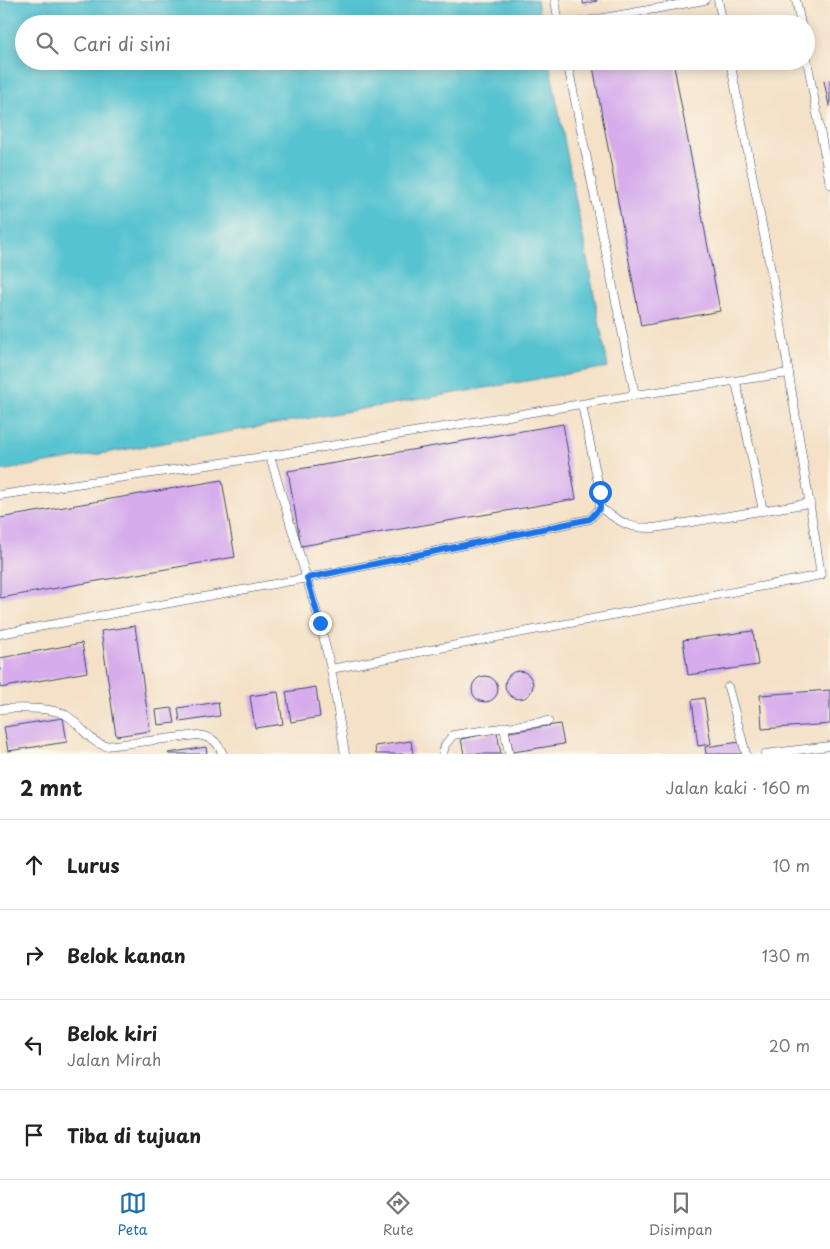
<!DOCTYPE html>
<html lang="id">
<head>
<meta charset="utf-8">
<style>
	:root { --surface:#fff; --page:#f2f2f2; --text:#222; --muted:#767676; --line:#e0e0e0; --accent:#1f6fb2 }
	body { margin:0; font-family:"Playpen Sans",sans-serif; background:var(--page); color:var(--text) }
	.stop { position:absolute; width:15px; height:15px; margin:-11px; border:4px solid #1a73e8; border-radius:50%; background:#fff }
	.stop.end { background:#1a73e8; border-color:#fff; box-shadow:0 1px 5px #0008 }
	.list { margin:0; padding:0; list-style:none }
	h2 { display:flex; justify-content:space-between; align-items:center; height:65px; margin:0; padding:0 20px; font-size:21px }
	h2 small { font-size:16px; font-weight:400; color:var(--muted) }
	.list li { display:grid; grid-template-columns:32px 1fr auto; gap:15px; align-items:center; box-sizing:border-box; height:90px; padding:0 20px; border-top:1px solid var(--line) }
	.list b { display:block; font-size:19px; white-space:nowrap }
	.list p { margin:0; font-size:16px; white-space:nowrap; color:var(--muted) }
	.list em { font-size:16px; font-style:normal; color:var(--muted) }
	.icon { flex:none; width:28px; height:28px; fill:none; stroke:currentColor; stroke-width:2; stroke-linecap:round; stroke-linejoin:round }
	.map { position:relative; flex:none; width:830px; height:754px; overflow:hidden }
	.search { position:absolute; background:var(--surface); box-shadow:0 2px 12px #0003; left:15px; right:15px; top:15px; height:55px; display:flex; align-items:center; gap:12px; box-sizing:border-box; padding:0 18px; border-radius:28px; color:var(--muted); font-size:19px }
	.sheet { height:425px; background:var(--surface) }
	nav { display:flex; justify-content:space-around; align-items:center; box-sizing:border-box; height:70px; border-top:1px solid var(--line); background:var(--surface); font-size:14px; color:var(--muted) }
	nav a { display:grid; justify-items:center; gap:2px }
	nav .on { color:var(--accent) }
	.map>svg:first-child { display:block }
	.water { fill:#57c3d0; stroke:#397997 }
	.building { fill:#d6acec }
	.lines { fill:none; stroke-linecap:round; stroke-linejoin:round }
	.service-casing { stroke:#3c4a6e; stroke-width:9 }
	.service { stroke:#fff; stroke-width:8 }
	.route { stroke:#1a73e8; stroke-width:6 }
</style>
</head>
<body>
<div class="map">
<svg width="830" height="754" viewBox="0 0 830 754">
	<rect width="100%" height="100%" fill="#fbf7ec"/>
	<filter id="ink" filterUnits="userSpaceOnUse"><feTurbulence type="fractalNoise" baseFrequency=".02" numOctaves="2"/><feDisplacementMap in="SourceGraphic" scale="10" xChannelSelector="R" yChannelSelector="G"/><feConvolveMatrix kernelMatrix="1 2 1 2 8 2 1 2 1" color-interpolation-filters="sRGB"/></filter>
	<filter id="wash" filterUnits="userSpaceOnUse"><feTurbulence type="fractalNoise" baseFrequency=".0096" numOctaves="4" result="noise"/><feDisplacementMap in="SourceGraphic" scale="20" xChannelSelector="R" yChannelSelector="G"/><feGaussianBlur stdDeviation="1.12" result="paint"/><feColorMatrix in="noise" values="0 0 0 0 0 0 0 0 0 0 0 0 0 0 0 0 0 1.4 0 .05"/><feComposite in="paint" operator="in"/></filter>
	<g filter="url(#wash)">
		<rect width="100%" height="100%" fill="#f4e1c7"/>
		<!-- water -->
		<polygon class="water" points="0,0 537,0 541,24 24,24 24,61 549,61 608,367 0,471"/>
		<g id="blocks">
			<!-- building -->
			<g class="building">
				<polygon points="583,0 597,0 597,1 583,4"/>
				<polygon points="592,61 673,61 720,311 641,326"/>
				<polygon points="830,80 830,106 829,106 824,81"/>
				<polygon points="563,424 576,499 301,546 288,471"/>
				<polygon points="222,480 235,557 0,598 0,518"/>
				<polygon points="135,626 150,731 116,736 101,631"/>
				<polygon points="753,631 758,665 688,675 683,640"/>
				<polygon points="82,643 87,672 0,688 0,658"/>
				<circle cx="519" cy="685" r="14"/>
				<circle cx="485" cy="689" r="13"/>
				<polygon points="316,687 320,717 291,722 286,692"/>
				<polygon points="830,690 830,724 762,729 760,695"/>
				<polygon points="278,692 283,724 255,728 250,696"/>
				<polygon points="704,698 711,744 698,746 692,700"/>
				<polygon points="218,702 220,716 180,722 178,708"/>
				<polygon points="172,708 175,723 158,725 156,710"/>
				<polygon points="63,718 67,742 8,751 4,727"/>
				<polygon points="560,724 564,744 513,752 509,732"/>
				<polygon points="497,732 501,754 464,754 461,739"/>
				<polygon points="411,741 413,754 376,754 375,746"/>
				<polygon points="740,742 742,754 706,754 705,747"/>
				<polygon points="206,747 207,754 169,754 168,753"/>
			</g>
		</g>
	</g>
	<g filter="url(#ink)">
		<use href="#blocks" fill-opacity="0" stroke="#3c4a6e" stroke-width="1"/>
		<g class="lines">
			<defs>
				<g id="service">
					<polyline points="555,0 559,24"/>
					<polyline points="718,0 723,24"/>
					<polyline points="796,0 801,24"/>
					<polyline points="570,24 705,0"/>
					<polyline points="806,54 830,184"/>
					<polyline points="736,382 763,511"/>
					<polyline points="635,395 789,373"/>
					<polyline points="270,456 320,623 331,669 345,754"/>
					<polyline points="0,495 270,456 635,395 567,61"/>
					<path d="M600 508C622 522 627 529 654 528L810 503"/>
					<polyline points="0,634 307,578 590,519 600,508 600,492 582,405"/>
					<polyline points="331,669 821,575 779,312 730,61"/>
					<polyline points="728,687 746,754"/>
					<path d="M0 709C18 708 51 707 66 715 81 724 88 742 106 746L198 735C213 738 216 740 223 754"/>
					<polyline points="504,727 509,754"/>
					<polyline points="443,754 445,745 453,735 548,721"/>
					<polyline points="765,754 830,746"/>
				</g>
			</defs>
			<!-- service casing -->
			<use href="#service" class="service-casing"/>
			<!-- service -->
			<use href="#service" class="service"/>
		</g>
	</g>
	<g class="lines" filter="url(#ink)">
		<!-- route -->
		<polyline class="route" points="320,623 307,578 590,519 600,508 600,492"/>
	</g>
</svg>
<div class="stop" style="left:600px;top:492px"></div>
<div class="stop end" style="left:320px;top:623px"></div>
<div class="search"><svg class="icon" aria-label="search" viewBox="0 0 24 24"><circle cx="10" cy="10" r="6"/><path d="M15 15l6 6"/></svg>Cari di sini</div>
</div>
<section class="sheet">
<h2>2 mnt<small>Jalan kaki · 160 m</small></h2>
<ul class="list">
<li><svg class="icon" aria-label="ahead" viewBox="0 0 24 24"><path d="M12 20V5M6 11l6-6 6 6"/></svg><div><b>Lurus</b></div><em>10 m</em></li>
<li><svg class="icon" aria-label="right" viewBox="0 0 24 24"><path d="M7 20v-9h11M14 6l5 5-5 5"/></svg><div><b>Belok kanan</b></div><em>130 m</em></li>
<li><svg class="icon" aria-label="left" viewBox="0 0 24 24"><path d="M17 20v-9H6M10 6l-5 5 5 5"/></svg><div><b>Belok kiri</b><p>Jalan Mirah</p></div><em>20 m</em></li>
<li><svg class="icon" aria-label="arrive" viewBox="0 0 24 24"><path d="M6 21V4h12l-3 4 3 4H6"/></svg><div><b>Tiba di tujuan</b></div></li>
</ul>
</section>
<nav>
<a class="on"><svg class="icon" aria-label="map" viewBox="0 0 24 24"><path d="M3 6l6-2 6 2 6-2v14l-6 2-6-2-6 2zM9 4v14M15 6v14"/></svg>Peta</a>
<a><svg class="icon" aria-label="directions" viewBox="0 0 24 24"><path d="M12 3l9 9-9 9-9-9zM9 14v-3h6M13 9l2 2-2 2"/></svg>Rute</a>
<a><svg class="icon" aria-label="saved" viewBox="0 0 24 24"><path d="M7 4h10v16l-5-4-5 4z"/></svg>Disimpan</a>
</nav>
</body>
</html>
